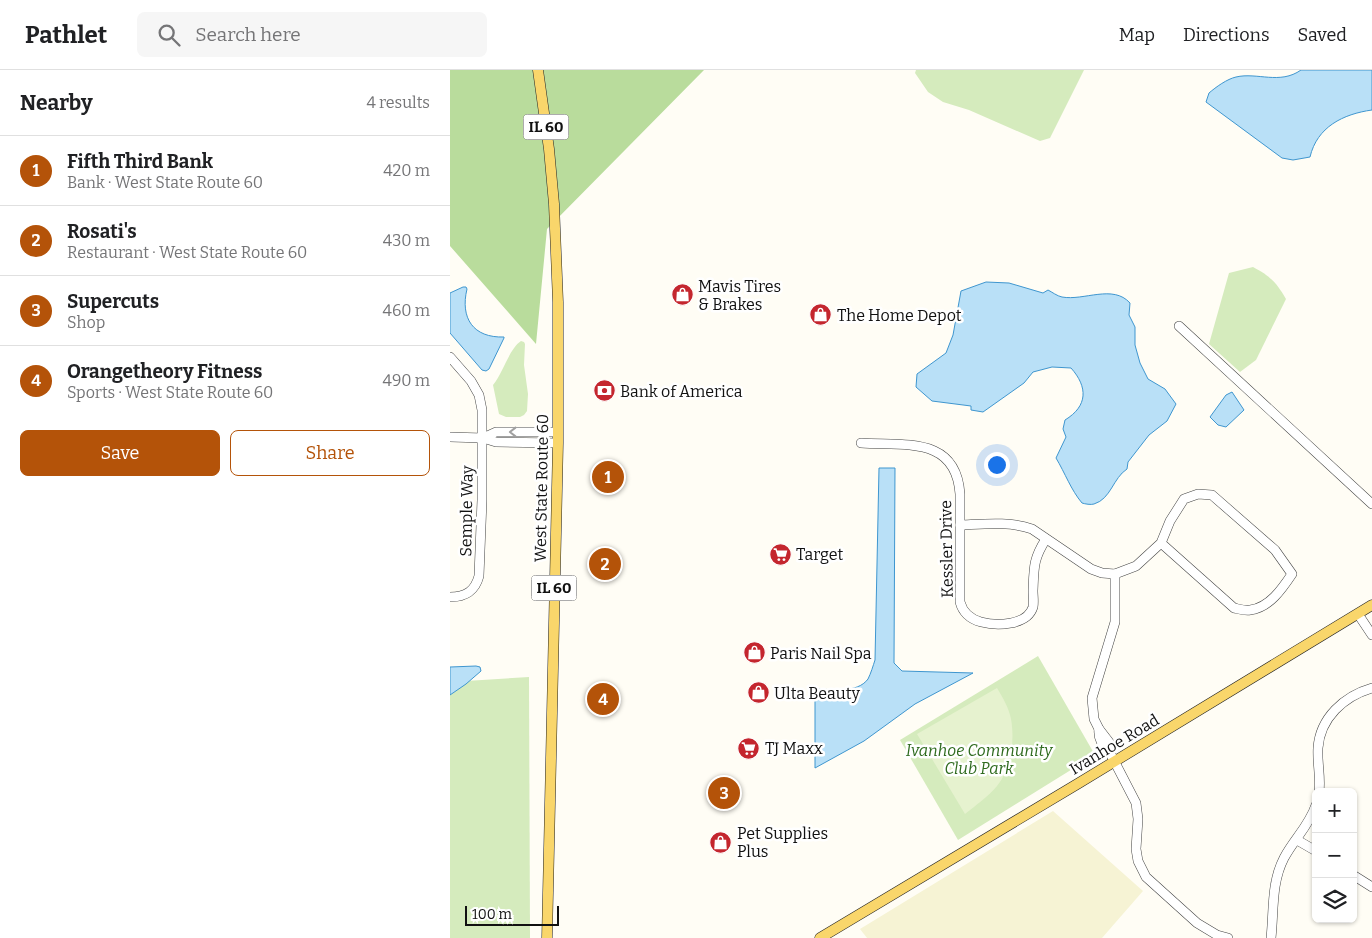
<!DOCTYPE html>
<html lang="en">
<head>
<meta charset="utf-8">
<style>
	:root { --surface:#fff; --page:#f6f6f6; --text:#202124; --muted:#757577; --line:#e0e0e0; --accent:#b45309 }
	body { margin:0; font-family:Bitter,serif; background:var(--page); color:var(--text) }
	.controls { position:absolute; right:15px; bottom:15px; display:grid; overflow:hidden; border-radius:8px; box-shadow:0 1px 4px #0004 }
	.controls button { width:45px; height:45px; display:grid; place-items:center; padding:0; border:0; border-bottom:1px solid var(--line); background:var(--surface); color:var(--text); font:25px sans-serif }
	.scale { position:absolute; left:15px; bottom:12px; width:94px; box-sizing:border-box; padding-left:5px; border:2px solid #111; border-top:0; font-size:14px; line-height:18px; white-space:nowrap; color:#111; -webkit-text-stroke:4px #fff; paint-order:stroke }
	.you { position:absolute; left:546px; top:394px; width:18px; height:18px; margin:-12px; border:4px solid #fff; border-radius:50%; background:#1a73e8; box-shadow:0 0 0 8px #1a73e833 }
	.badge { display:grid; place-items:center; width:32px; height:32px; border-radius:50%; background:var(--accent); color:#fff; font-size:16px; font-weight:700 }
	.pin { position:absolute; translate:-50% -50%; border:2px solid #fff; box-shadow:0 1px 5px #0006 }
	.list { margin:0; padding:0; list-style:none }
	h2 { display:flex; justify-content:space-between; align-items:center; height:65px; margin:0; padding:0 20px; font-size:21px }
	h2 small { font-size:16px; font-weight:400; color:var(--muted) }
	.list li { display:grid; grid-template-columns:32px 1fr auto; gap:15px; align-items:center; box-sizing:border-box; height:70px; padding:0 20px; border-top:1px solid var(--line) }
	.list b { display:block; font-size:19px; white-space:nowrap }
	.list p { margin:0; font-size:16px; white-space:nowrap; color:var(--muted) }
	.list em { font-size:16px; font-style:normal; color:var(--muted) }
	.actions { display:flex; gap:10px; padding:15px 20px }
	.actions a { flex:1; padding:11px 0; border:1px solid var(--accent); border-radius:8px; text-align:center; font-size:18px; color:var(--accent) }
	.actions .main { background:var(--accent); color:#fff }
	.icon { flex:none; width:28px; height:28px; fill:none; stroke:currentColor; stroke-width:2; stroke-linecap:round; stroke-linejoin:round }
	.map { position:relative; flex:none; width:922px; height:868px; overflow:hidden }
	header { display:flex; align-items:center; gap:30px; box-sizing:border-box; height:70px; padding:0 25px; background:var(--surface); border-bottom:1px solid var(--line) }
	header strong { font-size:24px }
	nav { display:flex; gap:28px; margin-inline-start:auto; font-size:18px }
	.search { width:350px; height:45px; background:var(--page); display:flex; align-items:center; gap:12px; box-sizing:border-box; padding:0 18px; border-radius:8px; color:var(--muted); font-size:19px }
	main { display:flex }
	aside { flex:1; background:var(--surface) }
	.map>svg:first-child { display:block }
	.farmland { fill:#f6f3d4 }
	.green { fill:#d5ebbd }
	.forest { fill:#b9dc9c }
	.pitch { fill:#e6f2cf }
	.water { fill:#b9e0f7; stroke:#3f96cf }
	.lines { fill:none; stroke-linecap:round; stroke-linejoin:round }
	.minor-casing { stroke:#444; stroke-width:10 }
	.major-casing { stroke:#222; stroke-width:11 }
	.minor { stroke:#fff; stroke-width:9 }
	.major { stroke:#f9d66b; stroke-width:10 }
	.oneway { stroke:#a0a0a0 }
	.labels { text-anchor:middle; stroke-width:5; stroke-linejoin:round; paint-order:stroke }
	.shield { fill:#fff; stroke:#585858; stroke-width:1 }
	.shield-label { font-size:15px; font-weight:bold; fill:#111 }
	.poi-label { font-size:16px; fill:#111; stroke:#fff; text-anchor:start }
	.street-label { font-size:16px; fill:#111; stroke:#fff }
	.park-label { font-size:16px; font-style:italic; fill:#2f6b1f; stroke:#fff }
</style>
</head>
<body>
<header>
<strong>Pathlet</strong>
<div class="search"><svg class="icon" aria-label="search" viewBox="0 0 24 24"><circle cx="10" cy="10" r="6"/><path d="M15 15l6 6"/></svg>Search here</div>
<nav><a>Map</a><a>Directions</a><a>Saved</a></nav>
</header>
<main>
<aside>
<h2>Nearby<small>4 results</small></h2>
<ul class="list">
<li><span class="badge">1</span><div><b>Fifth Third Bank</b><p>Bank · West State Route 60</p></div><em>420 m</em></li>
<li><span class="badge">2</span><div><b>Rosati's</b><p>Restaurant · West State Route 60</p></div><em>430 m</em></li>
<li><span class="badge">3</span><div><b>Supercuts</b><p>Shop</p></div><em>460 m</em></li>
<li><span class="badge">4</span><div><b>Orangetheory Fitness</b><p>Sports · West State Route 60</p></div><em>490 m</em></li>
</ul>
<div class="actions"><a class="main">Save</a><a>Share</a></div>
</aside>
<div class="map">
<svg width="922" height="868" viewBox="0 0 922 868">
	<rect width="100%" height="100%" fill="#fffdf5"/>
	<!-- farmland -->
	<polygon class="farmland" points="603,741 693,821 652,868 417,868 410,859"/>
	<!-- green -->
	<g class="green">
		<polygon points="466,0 634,0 600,68 590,71 519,40 493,32 478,22 465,3"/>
		<path d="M803 197C820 206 826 212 836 229L806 290 790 302 759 274 779 203Z"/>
		<path d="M71 271 74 272 75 274 74 295 78 324 77 341 74 345 70 347H56L49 344 43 315C53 303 59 279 71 271Z"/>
		<polygon points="588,586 645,685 508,770 450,670"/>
		<polygon points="79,607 80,868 0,868 0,612"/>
	</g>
	<!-- forest -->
	<polygon class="forest" points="0,0 254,0 97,159 86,274 0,176"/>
	<!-- pitch -->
	<path class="pitch" d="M547 618C553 628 559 638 561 649 565 671 561 699 547 716 538 727 526 735 515 744L467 664Z"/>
	<!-- water -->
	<g class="water">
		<path d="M851 0H922V40C893 44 867 57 860 87L843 90 832 88 756 32 759 23C766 17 777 9 786 7 807 2 830 15 851 0Z"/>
		<path d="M536 212 559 213 593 223 598 220C602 222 607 226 612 227 634 231 663 214 680 233L679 245 685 257V275L690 293 698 309 715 319 726 334 717 351 699 365 678 392 677 399C663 408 661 429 644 434 641 435 635 434 632 433 621 420 615 403 606 388L616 367 613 359 615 350C638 336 638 317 621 298L602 297 583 302 574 313 533 342 521 340V336L482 331 466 317 467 304 496 283 503 265 511 221Z"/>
		<path d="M13 217H16L17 219C10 248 23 268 54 267V268L39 299 36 301 32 300 0 263V223Z"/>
		<polygon points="782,322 794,340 776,357 768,355 760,347 776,325"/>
		<path d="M429 398H445L444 593 452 601 523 603 465 634 414 671 365 698V619C381 619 407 624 418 609 421 603 423 596 425 590Z"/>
		<polygon points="26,596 30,597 31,601 16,614 0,625 0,597"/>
	</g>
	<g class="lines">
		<defs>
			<g id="minor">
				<polyline points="729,256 922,434"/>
				<path d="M0 287 21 311 29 325 32 340V430L29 506C25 521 16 527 0 527"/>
				<polyline points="0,367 33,368"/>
				<polyline points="108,373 46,372 33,368 46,362 108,362"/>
				<path d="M411 373C455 376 506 366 510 424V532C513 543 520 549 531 552 546 556 577 556 583 537 584 532 583 526 583 521 584 498 583 489 596 469"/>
				<path d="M510 455C534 454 559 451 582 459L641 499 652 503 665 504 686 496 711 473 720 451 734 429 748 424 762 425 825 480 842 504C832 519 819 538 800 540 795 541 789 539 784 538L711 473"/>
				<polyline points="908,544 922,565"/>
				<path d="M649 659C648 668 651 674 658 679L686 733 688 749 686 779 688 791 696 807 747 853 767 865 778 868"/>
				<polyline points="658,679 659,672 649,659 644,649 642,628 665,552 665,504"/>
				<path d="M869 722C871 707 867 693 868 678 870 648 894 626 922 618"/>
				<polyline points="847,770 866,781"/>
				<polyline points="903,805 922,817"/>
				<path d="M821 868C824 841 821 813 834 788 844 769 859 756 866 735"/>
			</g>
			<g id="major">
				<polyline points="88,0 99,79 104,134 108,232 108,373 97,868"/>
				<polyline points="370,868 629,713 922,535"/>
			</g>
		</defs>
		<!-- minor casing -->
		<use href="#minor" class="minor-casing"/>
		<!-- major casing -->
		<use href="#major" class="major-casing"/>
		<!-- minor -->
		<use href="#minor" class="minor"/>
		<!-- major -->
		<use href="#major" class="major"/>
	</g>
	<!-- one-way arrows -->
	<defs><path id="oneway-chevron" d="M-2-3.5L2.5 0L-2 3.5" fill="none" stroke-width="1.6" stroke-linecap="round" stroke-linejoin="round" transform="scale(1.25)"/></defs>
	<use class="oneway" href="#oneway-chevron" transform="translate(63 362) rotate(-180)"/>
	<!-- icons -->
	<defs>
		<symbol id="shop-disc" viewBox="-11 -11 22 22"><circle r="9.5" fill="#c4262e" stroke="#fff"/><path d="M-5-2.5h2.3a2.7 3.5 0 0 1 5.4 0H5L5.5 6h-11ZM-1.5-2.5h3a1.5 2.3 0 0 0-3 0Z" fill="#fff"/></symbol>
		<symbol id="bank-disc" viewBox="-11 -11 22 22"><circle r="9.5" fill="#c4262e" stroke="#fff"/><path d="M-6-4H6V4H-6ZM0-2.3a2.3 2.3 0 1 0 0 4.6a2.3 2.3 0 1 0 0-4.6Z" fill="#fff"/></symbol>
		<symbol id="supermarket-disc" viewBox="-11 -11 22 22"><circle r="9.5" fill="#c4262e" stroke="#fff"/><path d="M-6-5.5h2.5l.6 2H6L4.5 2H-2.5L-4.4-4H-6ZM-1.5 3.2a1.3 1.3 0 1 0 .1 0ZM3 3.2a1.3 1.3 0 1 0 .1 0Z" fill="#fff"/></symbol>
	</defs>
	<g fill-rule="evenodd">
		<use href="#shop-disc" x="220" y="212" width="25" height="25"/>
		<use href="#shop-disc" x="358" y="232" width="25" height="25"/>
		<use href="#bank-disc" x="142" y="308" width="25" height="25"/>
		<use href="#supermarket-disc" x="318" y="472" width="25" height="25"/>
		<use href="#shop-disc" x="292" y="570" width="25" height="25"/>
		<use href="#shop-disc" x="296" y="610" width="25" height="25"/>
		<use href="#supermarket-disc" x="286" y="666" width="25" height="25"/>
		<use href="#shop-disc" x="258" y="760" width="25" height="25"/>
	</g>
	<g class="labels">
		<!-- shield labels -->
		<g class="shield">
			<rect x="73.5" y="44.5" width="45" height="25" rx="4"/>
			<rect x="81.5" y="505.5" width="45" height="25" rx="4"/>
		</g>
		<g class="shield-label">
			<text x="96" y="62">IL 60</text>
			<text x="104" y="523">IL 60</text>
		</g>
		<!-- poi labels -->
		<g class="poi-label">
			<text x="248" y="222">Mavis Tires<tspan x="248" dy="18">&amp; Brakes</tspan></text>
			<text x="387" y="251">The Home Depot</text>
			<text x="170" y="327">Bank of America</text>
			<text x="346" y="490">Target</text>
			<text x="320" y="589">Paris Nail Spa</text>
			<text x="324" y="629">Ulta Beauty</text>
			<text x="315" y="684">TJ Maxx</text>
			<text x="287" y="769">Pet Supplies<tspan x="287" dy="18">Plus</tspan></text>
		</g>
		<!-- street labels -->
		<g class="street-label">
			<text transform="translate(91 418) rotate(-89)" y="6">West State Route 60</text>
			<text transform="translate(16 441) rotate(-89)" y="6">Semple Way</text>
			<text transform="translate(496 479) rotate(-91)" y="6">Kessler Drive</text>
			<text transform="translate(664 674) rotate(-31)" y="6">Ivanhoe Road</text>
		</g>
		<!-- park labels -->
		<g class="park-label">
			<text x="529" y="686">Ivanhoe Community<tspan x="529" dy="18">Club Park</tspan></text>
		</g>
	</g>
</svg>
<div class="controls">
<button>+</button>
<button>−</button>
<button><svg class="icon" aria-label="layers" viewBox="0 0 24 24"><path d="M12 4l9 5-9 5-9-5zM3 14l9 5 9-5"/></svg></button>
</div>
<div class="scale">100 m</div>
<div class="you"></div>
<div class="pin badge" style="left:158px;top:407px">1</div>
<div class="pin badge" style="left:155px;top:494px">2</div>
<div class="pin badge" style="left:274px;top:723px">3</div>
<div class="pin badge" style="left:153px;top:629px">4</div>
</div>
</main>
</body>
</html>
